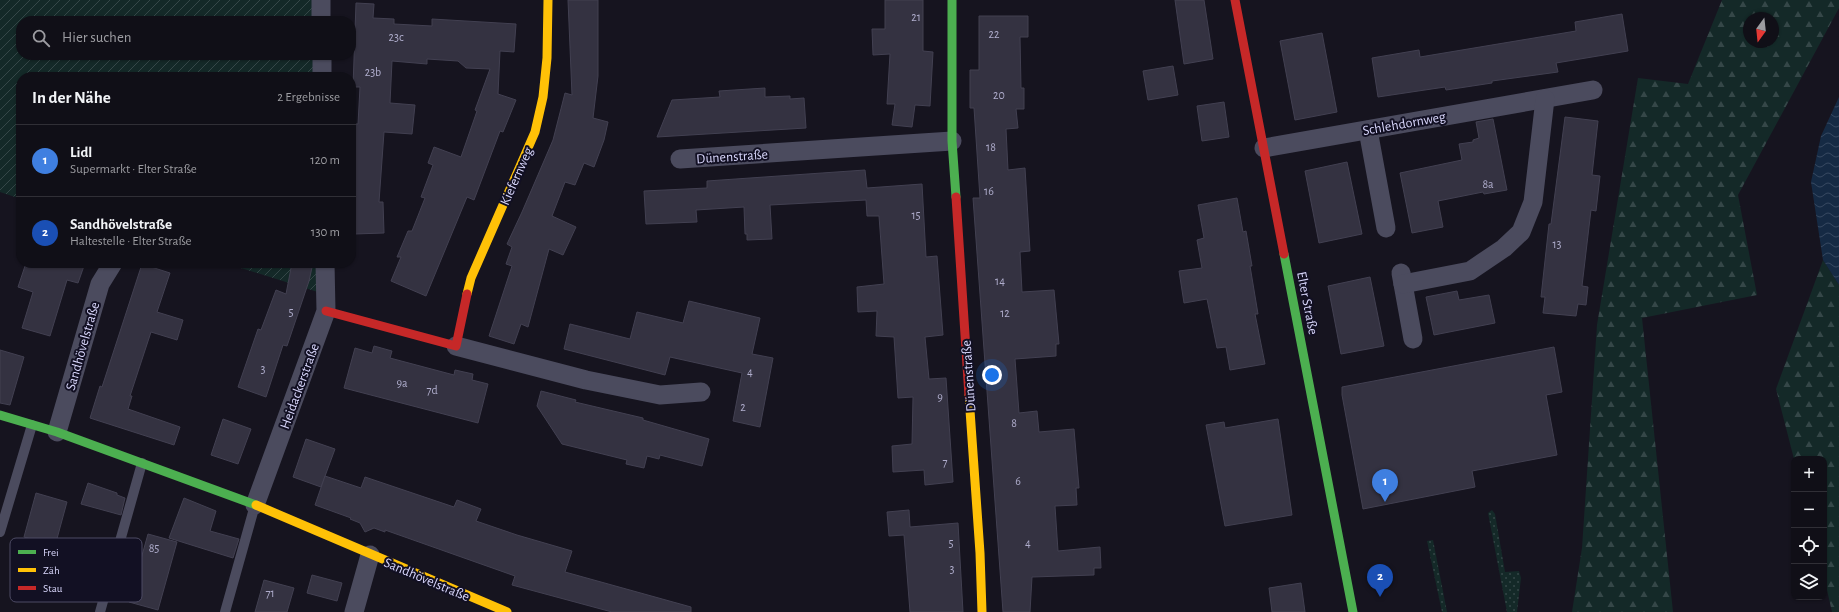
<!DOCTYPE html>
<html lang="de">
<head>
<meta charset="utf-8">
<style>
	:root { --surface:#100f17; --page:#1e1d24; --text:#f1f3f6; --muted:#9c9ca1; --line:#302f36; --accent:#b45309 }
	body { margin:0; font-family:"Alegreya Sans",sans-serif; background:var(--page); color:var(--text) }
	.controls { position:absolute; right:12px; bottom:12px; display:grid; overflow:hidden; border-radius:8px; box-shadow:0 1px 3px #0004 }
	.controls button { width:36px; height:36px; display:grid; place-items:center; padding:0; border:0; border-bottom:1px solid var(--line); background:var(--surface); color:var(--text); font:20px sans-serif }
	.compass { position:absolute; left:1743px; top:12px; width:36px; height:36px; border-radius:50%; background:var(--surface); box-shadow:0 1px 3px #0004; rotate:195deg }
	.you { position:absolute; left:992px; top:375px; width:14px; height:14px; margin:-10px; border:3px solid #fff; border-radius:50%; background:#1a73e8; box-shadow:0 0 0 6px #1a73e833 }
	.badge { display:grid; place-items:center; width:26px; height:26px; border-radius:50%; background:var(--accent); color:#fff; font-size:13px; font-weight:700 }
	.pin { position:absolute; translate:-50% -33px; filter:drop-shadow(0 1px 2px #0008) }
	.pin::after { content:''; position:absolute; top:21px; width:14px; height:12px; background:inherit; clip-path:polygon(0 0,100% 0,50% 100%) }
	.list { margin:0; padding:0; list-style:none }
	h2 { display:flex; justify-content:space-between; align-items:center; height:52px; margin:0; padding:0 16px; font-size:17px }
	h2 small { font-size:13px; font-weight:400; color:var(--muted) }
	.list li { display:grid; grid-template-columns:26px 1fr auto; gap:12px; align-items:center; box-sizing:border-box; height:72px; padding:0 16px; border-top:1px solid var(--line) }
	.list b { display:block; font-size:15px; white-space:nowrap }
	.list p { margin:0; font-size:13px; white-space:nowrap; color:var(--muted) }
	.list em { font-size:13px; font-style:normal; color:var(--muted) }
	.icon { flex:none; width:22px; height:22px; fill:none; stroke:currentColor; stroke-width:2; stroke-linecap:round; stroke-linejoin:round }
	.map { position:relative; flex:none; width:1839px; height:612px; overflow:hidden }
	.search { position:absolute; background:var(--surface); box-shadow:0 1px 3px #0004; left:16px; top:16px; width:340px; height:44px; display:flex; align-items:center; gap:10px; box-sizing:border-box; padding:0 14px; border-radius:16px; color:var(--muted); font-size:15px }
	.panel { position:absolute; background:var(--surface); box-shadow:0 1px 3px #0004; left:16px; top:72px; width:340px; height:196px; border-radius:16px }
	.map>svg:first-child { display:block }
	.grass { fill:url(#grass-dots) }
	.forest { fill:url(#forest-firs); fill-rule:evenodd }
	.garden { fill:url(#garden-furrows) }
	.water { fill:url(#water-waves) }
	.building { fill:#343241; stroke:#424051 }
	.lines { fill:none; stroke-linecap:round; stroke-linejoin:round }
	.lane { stroke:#4b4b5e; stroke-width:10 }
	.street { stroke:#4b4b5e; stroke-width:19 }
	.fast { stroke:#4caf50; stroke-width:9 }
	.slow { stroke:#ffc107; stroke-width:9 }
	.jam { stroke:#c62828; stroke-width:9 }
	.labels { text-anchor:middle; stroke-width:4; stroke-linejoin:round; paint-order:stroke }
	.number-label { font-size:12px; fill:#afadcc }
	.street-label { font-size:14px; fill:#d8d6fb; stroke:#121023 }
	.key { fill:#121023; stroke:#4d4b64; stroke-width:1 }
	.key-label { font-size:11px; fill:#d8d6fb }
</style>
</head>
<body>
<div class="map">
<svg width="1839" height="612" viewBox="0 0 1839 612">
	<defs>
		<pattern id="grass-dots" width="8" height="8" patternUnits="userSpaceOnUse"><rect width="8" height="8" fill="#142928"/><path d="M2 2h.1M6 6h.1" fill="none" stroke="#354748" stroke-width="1.8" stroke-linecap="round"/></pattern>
		<pattern id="forest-firs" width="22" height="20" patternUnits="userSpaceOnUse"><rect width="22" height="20" fill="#142928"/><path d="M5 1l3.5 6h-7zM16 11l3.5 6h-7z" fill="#354748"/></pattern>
		<pattern id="garden-furrows" width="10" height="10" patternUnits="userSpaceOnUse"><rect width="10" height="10" fill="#142928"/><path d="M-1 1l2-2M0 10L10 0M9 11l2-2" fill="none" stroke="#354748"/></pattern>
		<pattern id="water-waves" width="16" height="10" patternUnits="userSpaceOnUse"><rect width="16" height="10" fill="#152a44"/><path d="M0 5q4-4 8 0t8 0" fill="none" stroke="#364860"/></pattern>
	</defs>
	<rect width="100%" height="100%" fill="#16141f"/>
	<!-- grass -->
	<g class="grass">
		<polygon points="1492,510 1495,514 1505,572 1519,571 1521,578 1517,612 1507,612 1488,513"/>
		<polygon points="1433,540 1447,612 1442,612 1427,541"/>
	</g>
	<!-- forest -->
	<g class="forest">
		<path d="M1722 0H1839V8L1738 195 1757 295 1642 318 1673 612H1572L1582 548 1597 325 1638 78 1688 84ZM1749 18H1773V42H1749Z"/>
		<polygon points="1823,260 1839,285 1839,612 1832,612 1824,577 1824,459 1794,459 1776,389"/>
	</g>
	<!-- garden -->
	<g class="garden">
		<polygon points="0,0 316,0 317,21 21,21 21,55 317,55 317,77 21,77 21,199 0,192"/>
		<polygon points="225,263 320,263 321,293"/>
	</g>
	<!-- water -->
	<polygon class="water" points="1839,97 1839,285 1823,260 1811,182 1821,136"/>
	<!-- building -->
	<g class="building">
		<polygon points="568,0 598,0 598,76 593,118 608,122 604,140 594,167 584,163 575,185 565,182 552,216 576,227 563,255 549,249 528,327 521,324 514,344 489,336 512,266 506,264 512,247 507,244 522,212 553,140 565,93 572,95"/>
		<polygon points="885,0 923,0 923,51 933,52 930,106 915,105 912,127 892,125 895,104 887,104 890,54 873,55 872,29 885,29"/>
		<polygon points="1175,0 1204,0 1213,59 1184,64"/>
		<polygon points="356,3 374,4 373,18 394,19 394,24 432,26 432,19 516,24 514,52 500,51 498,94 516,100 503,132 500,131 474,200 467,197 426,296 391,281 401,257 397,257 408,231 412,231 425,198 421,197 433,165 428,163 434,147 461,157 477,111 475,110 490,69 466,68 458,61 427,59 427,64 392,61 390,103 415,105 412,134 384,132 379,202 383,202 384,233 354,234 351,165 354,124 358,124 360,87 353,87"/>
		<polygon points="1622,14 1628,51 1556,63 1558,72 1492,81 1492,83 1446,90 1445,87 1378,97 1372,58 1419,50 1420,57 1576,31 1575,22"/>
		<polygon points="979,16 1028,16 1028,37 1020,37 1021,88 1024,88 1024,109 1016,109 1018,128 1006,129 1008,170 1025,168 1030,251 1020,252 1022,292 1054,290 1059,344 1056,344 1056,356 1015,359 1019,413 1037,411 1039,432 1074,429 1079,488 1076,488 1077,505 1055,506 1058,551 1100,547 1101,568 1094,568 1094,575 1032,577 1030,612 1003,612 973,198 980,198 974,108 970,108 970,70 979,70"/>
		<polygon points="1322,33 1337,112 1295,120 1280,41"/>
		<polygon points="1173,66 1178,95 1148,100 1143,71"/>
		<polygon points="765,88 765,97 790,96 790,99 804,98 806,128 657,137 672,100 720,97 719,91"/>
		<polygon points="1224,102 1229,137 1202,141 1197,106"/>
		<polygon points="1565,117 1598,121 1592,175 1600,176 1596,211 1591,210 1582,286 1588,287 1586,305 1578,304 1576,316 1543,313 1545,297 1541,297 1549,224 1551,224"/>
		<polygon points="1493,119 1507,190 1484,194 1483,192 1438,201 1443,227 1412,233 1400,173 1462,160 1459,144 1473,142 1473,140 1479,138 1476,122"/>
		<polygon points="1347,162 1362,234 1319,243 1305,171"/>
		<polygon points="865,170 867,188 922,184 926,257 937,256 943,335 925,337 929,379 946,378 953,482 925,485 924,470 893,472 892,446 912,444 913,397 898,398 894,337 876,336 877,311 858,312 857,287 884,284 879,216 867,216 866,200 770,205 772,239 747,240 747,234 745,234 744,207 696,210 697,222 646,224 644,191 707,188 707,181"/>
		<polygon points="1237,198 1243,232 1246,231 1252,266 1250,266 1258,314 1255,314 1265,364 1230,370 1226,347 1217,348 1207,299 1184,303 1179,271 1202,268 1197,240 1204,238 1198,205"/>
		<polygon points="28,263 85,263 78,283 67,280 50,336 22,328 33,292 18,287 25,266 27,267"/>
		<polygon points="292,263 313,263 309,281 287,346 283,345 266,397 238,387 258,329 261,330 276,290 286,294"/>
		<polygon points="142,264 170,273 157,312 183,320 177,340 151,332 130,396 132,396 128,409 180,427 174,445 90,418 100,386 102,387"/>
		<polygon points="1370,277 1384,346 1341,354 1328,286"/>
		<polygon points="1457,291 1459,300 1489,295 1495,323 1434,335 1426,297"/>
		<polygon points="689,301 760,318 752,354 773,358 760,427 733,421 742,373 670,357 665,375 564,349 570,324 630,339 637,312 683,323"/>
		<polygon points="374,346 392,351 390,358 454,375 455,370 473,374 472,380 488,384 478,423 344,388 355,348 372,353"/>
		<polygon points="1554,347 1562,392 1546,395 1557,455 1472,471 1475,487 1363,509 1342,395 1342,387"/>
		<polygon points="0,350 24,357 10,405 0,403"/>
		<polygon points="541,391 576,400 575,402 643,418 643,420 709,439 702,466 660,455 659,459 647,456 644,468 626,464 627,460 562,444 537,406"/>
		<polygon points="223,419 251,429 238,464 211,455"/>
		<polygon points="1278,419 1292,515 1225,526 1206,425 1224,422 1225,428"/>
		<polygon points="306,439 335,449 321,487 293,477"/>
		<polygon points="325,476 361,488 365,477 454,507 457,500 481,509 476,521 517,535 572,551 565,572 691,607 691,612 612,612 512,585 515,576 385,530 385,532 374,528 365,532 360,523 350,519 351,518 315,505"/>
		<polygon points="88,483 117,493 117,495 125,498 121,515 81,504"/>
		<polygon points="36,493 67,502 55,546 64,549 54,582 25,575 35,540 24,537"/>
		<polygon points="184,498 216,511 210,531 239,539 233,558 169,538"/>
		<polygon points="909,510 910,527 958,523 963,612 910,612 904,535 889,536 887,512"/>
		<polygon points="148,534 177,542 158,610 129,602"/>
		<polygon points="312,575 342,583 337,601 307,593"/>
		<polygon points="264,580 294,588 287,612 255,612"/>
		<polygon points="1301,583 1305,612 1272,612 1269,588"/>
	</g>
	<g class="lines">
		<!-- lane -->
		<g class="lane">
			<polyline points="0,532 32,425"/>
			<polyline points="100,612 142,463"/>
			<polyline points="225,612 255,505"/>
		</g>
		<!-- street -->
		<g class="street">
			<polyline points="321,0 321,21"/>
			<polyline points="322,55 322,77"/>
			<polyline points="1368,130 1386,228"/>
			<polyline points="1264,148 1593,90"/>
			<polyline points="680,159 952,141"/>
			<polyline points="1401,273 1413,339"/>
			<polyline points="1403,284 1470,271 1504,248 1521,232 1533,202 1545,99"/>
			<polyline points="456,346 586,380 660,395 701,392"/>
			<polyline points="57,432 100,284 113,263"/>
			<polyline points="255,505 326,311 325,263"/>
			<polyline points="354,612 370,555"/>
		</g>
		<!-- fast -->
		<g class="fast">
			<polyline points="952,0 952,141 956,197"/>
			<polyline points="1284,254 1353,612"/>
			<polyline points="0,415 57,432 256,505"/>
		</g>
		<!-- slow -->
		<g class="slow">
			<polyline points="467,294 471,278 535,132 543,97 547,58 548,0"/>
			<polyline points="969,396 980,553 982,612"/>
			<polyline points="256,505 507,612"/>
		</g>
		<!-- jam -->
		<g class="jam">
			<polyline points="1235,0 1284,254"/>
			<polyline points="956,197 969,396"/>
			<polyline points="326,311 456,346 467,294"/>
		</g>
	</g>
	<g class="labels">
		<!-- number labels -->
		<g class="number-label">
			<text x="916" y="21">21</text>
			<text x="994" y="38">22</text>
			<text x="396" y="41">23c</text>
			<text x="373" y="76">23b</text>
			<text x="999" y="99">20</text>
			<text x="991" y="151">18</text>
			<text x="1488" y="188">8a</text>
			<text x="989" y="195">16</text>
			<text x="916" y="219">15</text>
			<text x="1557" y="248">13</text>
			<text x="1000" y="285">14</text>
			<text x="291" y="316">5</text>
			<text x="1005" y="317">12</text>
			<text x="263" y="373">3</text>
			<text x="750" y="376">4</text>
			<text x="402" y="387">9a</text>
			<text x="432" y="394">7d</text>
			<text x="940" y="401">9</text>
			<text x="743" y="411">2</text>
			<text x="1014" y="427">8</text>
			<text x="945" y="466">7</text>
			<text x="1018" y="485">6</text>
			<text x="951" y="547">5</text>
			<text x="1028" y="547">4</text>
			<text x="154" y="552">85</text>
			<text x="952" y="573">3</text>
			<text x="270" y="597">71</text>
		</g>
		<!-- street labels -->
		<g class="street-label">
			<text transform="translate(1404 123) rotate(-10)" y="5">Schlehdornweg</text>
			<text transform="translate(732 156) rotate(-4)" y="5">Dünenstraße</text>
			<text transform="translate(516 176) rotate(-66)" y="5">Kiefernweg</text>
			<text transform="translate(1308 303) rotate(79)" y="5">Elter Straße</text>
			<text transform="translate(82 346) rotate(-74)" y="5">Sandhövelstraße</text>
			<text transform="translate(968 376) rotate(-94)" y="5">Dünenstraße</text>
			<text transform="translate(299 386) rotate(-70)" y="5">Heidackerstraße</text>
			<text transform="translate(427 579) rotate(23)" y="5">Sandhövelstraße</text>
		</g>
	</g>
	<!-- legend -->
	<rect x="10" y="538" width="132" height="64" rx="6" class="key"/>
	<rect x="18" y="550" width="18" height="4" fill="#4caf50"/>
	<rect x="18" y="568" width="18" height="4" fill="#ffc107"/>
	<rect x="18" y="586" width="18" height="4" fill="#c62828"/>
	<g class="key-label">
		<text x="43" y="556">Frei</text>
		<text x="43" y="574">Zäh</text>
		<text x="43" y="592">Stau</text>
	</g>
</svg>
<div class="controls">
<button>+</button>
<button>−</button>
<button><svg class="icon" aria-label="locate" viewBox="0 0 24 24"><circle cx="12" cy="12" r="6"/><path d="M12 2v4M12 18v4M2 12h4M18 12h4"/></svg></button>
<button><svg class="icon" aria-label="layers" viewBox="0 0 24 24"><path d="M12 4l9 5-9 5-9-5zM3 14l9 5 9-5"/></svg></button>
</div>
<svg class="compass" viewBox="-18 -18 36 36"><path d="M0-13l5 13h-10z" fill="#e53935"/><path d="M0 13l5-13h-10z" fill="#9c9ca1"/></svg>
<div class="you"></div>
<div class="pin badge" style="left:1385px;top:502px;background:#3f7fe0">1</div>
<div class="pin badge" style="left:1380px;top:597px;background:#1a4fb4">2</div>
<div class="search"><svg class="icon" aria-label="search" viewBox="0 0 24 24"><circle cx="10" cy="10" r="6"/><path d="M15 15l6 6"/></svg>Hier suchen</div>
<section class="panel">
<h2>In der Nähe<small>2 Ergebnisse</small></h2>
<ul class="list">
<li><span class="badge" style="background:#3f7fe0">1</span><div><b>Lidl</b><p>Supermarkt · Elter Straße</p></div><em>120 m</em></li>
<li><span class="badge" style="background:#1a4fb4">2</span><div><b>Sandhövelstraße</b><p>Haltestelle · Elter Straße</p></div><em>130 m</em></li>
</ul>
</section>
</div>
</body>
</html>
